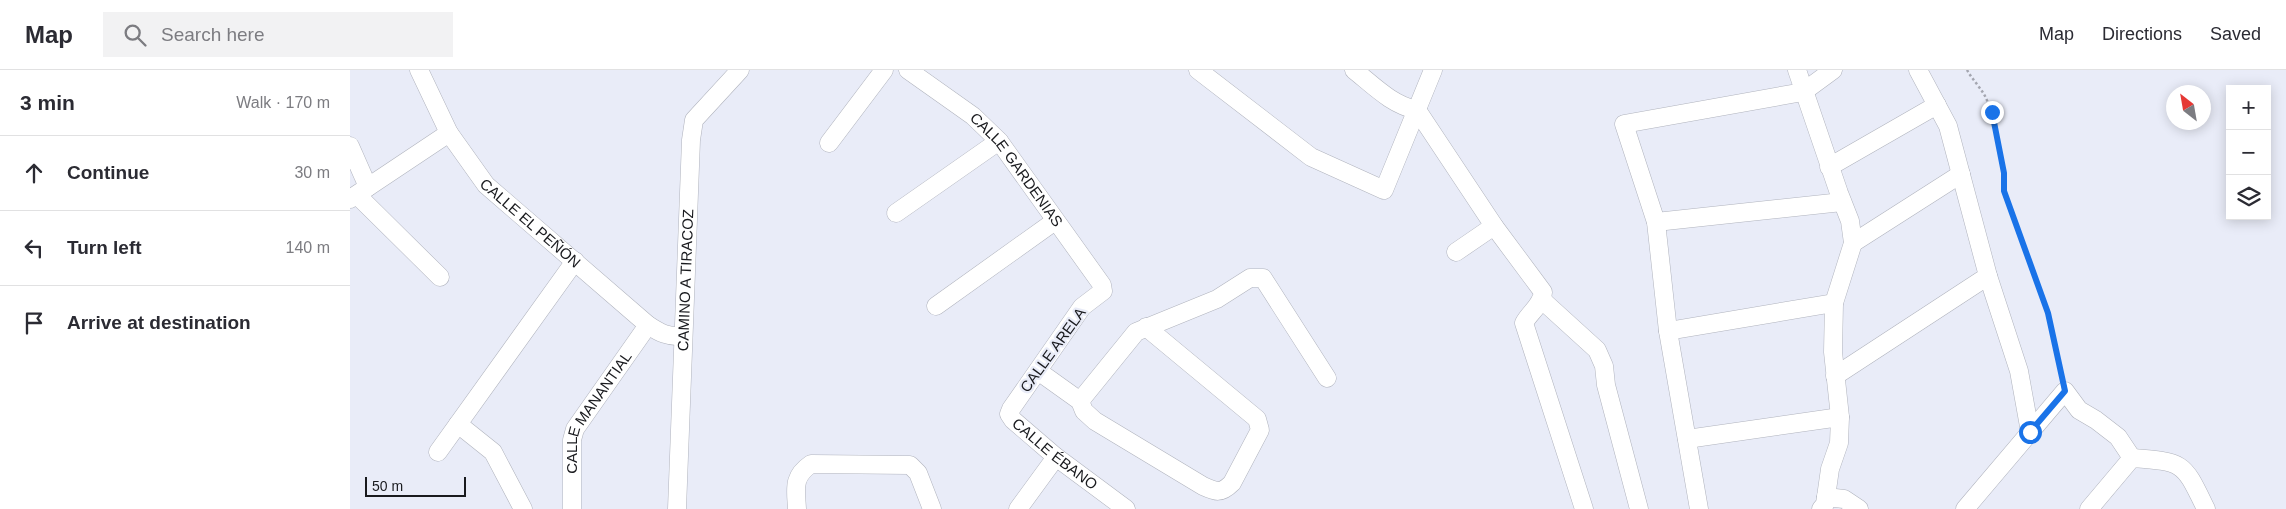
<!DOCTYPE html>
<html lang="en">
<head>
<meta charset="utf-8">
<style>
	:root { --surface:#fff; --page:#f2f2f3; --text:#2b2b33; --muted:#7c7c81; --line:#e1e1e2 }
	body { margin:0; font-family:Helvetica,sans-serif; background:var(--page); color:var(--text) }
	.controls { position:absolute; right:15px; top:15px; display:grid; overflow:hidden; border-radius:0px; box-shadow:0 2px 12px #0003 }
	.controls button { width:45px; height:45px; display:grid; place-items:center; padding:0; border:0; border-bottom:1px solid var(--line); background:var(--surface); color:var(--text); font:25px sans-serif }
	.compass { position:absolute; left:1816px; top:15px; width:45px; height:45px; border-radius:50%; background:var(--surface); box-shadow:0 2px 12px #0003; rotate:329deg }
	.scale { position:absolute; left:15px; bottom:12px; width:101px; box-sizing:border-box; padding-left:5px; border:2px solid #191a1e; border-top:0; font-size:14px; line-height:18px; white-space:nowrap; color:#191a1e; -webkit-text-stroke:4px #e9ecf8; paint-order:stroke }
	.stop { position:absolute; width:15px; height:15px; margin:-11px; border:4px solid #1a73e8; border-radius:50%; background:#fff }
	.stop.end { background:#1a73e8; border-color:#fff; box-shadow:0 1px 5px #0008 }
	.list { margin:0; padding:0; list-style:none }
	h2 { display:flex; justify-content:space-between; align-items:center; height:65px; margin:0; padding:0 20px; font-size:21px }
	h2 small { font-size:16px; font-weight:400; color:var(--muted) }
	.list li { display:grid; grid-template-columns:32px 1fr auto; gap:15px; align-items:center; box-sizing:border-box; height:75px; padding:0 20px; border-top:1px solid var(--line) }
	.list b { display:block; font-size:19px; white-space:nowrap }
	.list em { font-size:16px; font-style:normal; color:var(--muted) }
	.icon { flex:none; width:28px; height:28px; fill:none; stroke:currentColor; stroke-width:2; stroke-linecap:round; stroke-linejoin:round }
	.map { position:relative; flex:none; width:1936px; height:439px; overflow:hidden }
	header { display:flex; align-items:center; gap:30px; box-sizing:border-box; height:70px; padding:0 25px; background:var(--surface); border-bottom:1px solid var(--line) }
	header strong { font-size:24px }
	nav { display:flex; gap:28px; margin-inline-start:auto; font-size:18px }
	.search { width:350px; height:45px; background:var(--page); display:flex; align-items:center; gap:12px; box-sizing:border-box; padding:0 18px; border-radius:0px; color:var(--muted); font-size:19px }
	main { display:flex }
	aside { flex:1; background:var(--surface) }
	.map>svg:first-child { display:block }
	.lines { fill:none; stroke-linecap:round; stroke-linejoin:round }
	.minor-casing { stroke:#b0b3bd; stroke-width:19 }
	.path { stroke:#a4a6b0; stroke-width:2.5; stroke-dasharray:2.5 2.5; stroke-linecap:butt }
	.minor { stroke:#fff; stroke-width:18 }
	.route { stroke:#1a73e8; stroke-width:6 }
	.labels { text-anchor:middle; stroke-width:4.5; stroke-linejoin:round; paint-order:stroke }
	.street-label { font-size:15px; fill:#191a1e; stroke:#e9ecf8 }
</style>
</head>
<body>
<header>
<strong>Map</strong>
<div class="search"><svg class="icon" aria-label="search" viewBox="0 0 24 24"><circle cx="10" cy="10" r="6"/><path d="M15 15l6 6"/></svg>Search here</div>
<nav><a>Map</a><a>Directions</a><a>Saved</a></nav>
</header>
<main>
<aside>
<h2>3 min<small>Walk · 170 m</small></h2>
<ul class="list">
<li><svg class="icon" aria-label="ahead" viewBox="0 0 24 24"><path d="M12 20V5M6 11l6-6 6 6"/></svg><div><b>Continue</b></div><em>30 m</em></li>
<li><svg class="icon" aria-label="left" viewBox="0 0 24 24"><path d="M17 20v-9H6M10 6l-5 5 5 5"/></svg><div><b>Turn left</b></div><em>140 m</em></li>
<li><svg class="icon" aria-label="arrive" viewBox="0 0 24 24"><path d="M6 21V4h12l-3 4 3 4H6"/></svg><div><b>Arrive at destination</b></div></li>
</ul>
</aside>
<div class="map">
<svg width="1936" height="439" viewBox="0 0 1936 439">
	<rect width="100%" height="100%" fill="#e9ecf8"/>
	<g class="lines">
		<defs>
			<g id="minor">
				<path id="s1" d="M69 0 99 63 136 115 298 255C310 263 318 267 332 266"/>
				<path id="s2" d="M558 0 623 46 649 71 752 215 753 221 732 237 661 339 659 344 663 350 706 387 776 439"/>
				<polyline points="848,0 961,87 1034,120 1083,0"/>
				<path d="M1004 0C1024 16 1042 35 1067 40L1144 156 1193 222C1192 235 1180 242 1174 253L1234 439"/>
				<polyline points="1447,0 1489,123 1500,151 1503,173 1484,233 1483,282 1490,347 1489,373 1480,399 1475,434 1471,439"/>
				<polyline points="479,73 534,0"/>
				<polyline points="0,76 18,117"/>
				<polyline points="1479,97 1587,35"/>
				<polyline points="7,125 90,207"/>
				<polyline points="0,129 99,63"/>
				<polyline points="546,143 649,71"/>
				<polyline points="1306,152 1492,132"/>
				<polyline points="1503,173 1611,104"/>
				<polyline points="1106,182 1144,156"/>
				<polyline points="1638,206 1669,301 1680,362"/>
				<polyline points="1192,230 1247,280 1254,296 1256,315 1289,439"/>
				<polyline points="586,236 705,151"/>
				<polyline points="1318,261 1484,233"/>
				<path d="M688 301 730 331 734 341 745 351 853 416C866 422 871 424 882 413L910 360 907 349 796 257"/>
				<polyline points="1485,306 1638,206 1598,56 1568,0"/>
				<polyline points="730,331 786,262 867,229 900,208 913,208 977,308"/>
				<polyline points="108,354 143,382 173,439"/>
				<polyline points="1337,369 1490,347"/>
				<polyline points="88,382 225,191"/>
				<polyline points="1476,427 1494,429 1509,439"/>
				<path id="s3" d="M222 439V370L225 359 298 255"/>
				<path id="s4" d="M327 439 341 70 344 50 390 0"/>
				<path d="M447 439C446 419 442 407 461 394L560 395 568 403 582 439"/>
				<polyline points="668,439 706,387"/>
				<polyline points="1349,439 1318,261 1306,152 1274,54 1453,22 1483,0"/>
				<polyline points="1615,439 1715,321 1729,340 1746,350 1768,367 1782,388"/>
				<path d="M1739 439 1782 388C1835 392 1833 392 1856 439"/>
			</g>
		</defs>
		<!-- minor casing -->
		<use href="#minor" class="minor-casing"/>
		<!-- path -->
		<path class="path" d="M1617 0C1622 9 1630 17 1635 26 1648 53 1654 91 1654 121L1697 243 1712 306"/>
		<!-- minor -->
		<use href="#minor" class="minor"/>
	</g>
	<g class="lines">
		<!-- route -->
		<polyline class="route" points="1642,42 1654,103 1654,121 1698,243 1715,321 1680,362"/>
	</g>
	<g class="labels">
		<!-- street labels -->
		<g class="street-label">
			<text dy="5" stroke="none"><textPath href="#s2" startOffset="149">CALLE GARDENIAS</textPath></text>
			<text dy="5" stroke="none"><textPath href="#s1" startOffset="192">CALLE EL PEÑÓN</textPath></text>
			<text dy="5" stroke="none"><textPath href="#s4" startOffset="229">CAMINO A TIRACOZ</textPath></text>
			<text transform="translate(703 280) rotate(-54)" y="5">CALLE ARELA</text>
			<text dy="5" stroke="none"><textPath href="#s3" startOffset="104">CALLE MANANTIAL</textPath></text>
			<text dy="5" stroke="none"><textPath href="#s2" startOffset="516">CALLE ÉBANO</textPath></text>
		</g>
	</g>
</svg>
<div class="controls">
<button>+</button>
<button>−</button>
<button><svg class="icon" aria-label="layers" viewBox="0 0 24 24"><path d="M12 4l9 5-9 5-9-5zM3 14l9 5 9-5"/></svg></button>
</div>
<svg class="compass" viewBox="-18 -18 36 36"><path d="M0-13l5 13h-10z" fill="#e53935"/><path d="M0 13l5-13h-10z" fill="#7c7c81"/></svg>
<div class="scale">50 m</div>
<div class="stop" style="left:1680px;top:362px"></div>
<div class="stop end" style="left:1642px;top:42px"></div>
</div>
</main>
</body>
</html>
